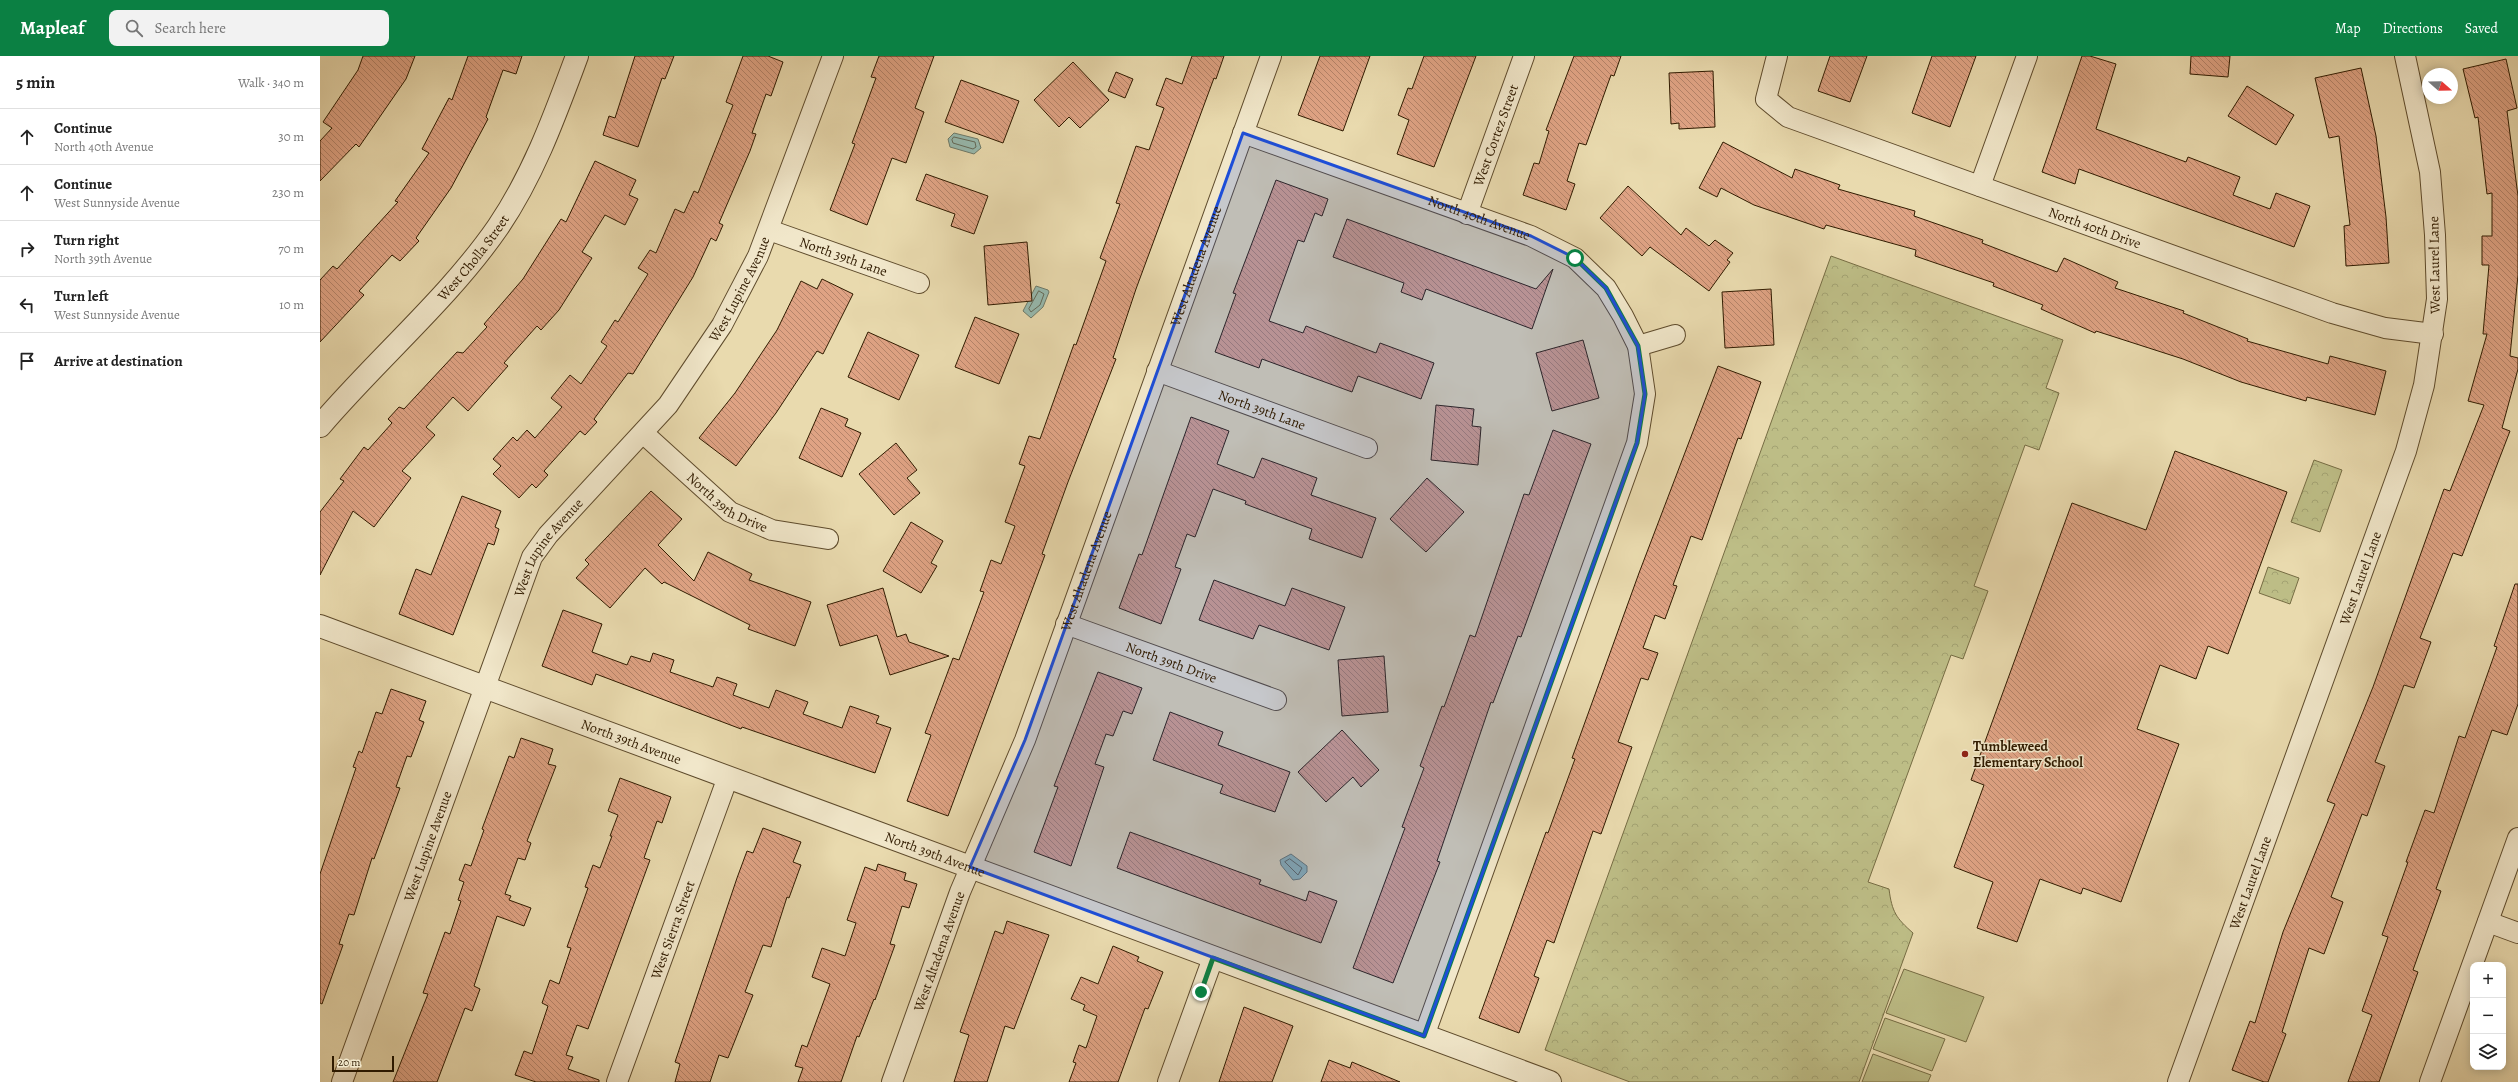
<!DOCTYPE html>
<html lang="en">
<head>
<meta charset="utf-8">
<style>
	:root { --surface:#fff; --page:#f2f2f2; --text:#222; --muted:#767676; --line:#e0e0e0; --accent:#0b8043 }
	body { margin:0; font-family:Alegreya,serif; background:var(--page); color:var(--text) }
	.controls { position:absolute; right:12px; bottom:12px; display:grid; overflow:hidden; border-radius:8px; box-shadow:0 2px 10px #0003 }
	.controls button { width:36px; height:36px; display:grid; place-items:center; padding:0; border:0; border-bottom:1px solid var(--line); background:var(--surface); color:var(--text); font:20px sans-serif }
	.compass { position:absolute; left:2102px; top:12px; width:36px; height:36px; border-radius:50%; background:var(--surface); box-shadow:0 2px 10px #0003; rotate:110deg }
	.scale { position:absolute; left:12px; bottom:10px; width:62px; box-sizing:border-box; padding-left:4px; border:2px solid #301b00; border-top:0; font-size:11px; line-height:14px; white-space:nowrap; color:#301b00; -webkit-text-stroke:3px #f1e7ca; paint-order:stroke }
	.stop { position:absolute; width:12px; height:12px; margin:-9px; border:3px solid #0b8043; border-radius:50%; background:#fff }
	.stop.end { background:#0b8043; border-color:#fff; box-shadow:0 1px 4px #0008 }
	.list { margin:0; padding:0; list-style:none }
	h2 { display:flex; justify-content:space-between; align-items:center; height:52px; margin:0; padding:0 16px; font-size:17px }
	h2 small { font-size:13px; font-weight:400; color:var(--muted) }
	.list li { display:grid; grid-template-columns:26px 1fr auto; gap:12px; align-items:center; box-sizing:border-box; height:56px; padding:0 16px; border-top:1px solid var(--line) }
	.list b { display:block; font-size:15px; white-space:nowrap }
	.list p { margin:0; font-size:13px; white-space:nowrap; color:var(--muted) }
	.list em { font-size:13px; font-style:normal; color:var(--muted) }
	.icon { flex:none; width:22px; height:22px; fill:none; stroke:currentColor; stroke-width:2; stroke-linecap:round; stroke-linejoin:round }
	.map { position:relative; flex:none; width:2198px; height:1026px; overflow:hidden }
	header { display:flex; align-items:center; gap:24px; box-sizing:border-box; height:56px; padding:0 20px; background:var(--accent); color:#fff }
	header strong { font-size:19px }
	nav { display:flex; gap:22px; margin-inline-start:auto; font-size:14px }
	.search { width:280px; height:36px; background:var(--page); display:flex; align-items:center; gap:10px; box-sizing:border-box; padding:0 14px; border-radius:8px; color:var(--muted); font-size:15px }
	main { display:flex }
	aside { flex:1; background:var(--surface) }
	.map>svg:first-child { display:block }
	.grass { fill:#bdbd86; stroke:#766c43 }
	.park { fill:url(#park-crowns); stroke:#766c43 }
	.water { fill:#97baaf; stroke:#6e7a69 }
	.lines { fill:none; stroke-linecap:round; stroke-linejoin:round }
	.shore { stroke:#646a58; stroke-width:1 }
	.building { fill:url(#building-back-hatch); stroke:#301b00 }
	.minor-casing { stroke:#5e4b2c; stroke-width:22 }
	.tertiary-casing { stroke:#5e4b2c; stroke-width:24 }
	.minor { stroke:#f1e7ca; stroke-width:20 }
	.tertiary { stroke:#f1e7ca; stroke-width:22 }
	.route { stroke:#0b8043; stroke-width:5 }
	.marked { fill:#1d4ed8; fill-opacity:0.2; stroke:#1d4ed8; stroke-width:3; stroke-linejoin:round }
	.poi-dot { fill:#8f2418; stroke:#f1e7ca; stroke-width:1.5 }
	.labels { text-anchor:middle; stroke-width:3; stroke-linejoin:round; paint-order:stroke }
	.street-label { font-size:14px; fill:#301b00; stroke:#f1e7ca }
	.poi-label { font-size:14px; font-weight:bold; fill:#301b00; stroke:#f1e7ca; text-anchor:start }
</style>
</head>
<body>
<header>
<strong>Mapleaf</strong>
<div class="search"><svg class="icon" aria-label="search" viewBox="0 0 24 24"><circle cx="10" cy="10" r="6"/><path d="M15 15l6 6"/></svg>Search here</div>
<nav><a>Map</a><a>Directions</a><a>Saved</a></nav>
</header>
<main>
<aside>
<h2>5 min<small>Walk · 340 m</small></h2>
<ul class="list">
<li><svg class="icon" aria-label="ahead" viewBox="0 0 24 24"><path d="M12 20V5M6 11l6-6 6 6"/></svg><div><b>Continue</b><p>North 40th Avenue</p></div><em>30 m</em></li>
<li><svg class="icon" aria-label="ahead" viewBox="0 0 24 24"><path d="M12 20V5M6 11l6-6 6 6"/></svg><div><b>Continue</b><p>West Sunnyside Avenue</p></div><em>230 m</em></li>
<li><svg class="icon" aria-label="right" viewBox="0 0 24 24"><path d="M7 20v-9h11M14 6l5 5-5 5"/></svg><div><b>Turn right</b><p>North 39th Avenue</p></div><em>70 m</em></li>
<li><svg class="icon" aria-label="left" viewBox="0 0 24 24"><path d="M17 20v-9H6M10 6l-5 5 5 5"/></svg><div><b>Turn left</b><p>West Sunnyside Avenue</p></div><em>10 m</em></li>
<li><svg class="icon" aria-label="arrive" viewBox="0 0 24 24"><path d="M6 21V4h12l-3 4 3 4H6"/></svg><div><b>Arrive at destination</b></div></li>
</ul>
</aside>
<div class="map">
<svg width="2198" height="1026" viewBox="0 0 2198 1026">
	<defs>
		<pattern id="park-crowns" width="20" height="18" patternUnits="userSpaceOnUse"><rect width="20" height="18" fill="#bdbd86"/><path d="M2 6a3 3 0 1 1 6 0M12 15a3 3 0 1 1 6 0" fill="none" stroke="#a3a272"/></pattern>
		<pattern id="building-back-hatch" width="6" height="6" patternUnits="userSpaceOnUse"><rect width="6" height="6" fill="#dfa384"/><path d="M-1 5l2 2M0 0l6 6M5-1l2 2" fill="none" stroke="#b5846a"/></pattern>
	</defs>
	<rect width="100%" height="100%" fill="#e9daae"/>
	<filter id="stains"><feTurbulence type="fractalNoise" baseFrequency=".005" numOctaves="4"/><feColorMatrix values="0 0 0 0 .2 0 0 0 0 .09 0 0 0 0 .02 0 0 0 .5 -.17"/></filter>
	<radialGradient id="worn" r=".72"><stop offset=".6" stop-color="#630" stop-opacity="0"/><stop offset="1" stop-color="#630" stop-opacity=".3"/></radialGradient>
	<!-- grass -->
	<g class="grass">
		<polygon points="1584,913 1664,941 1646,986 1566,957"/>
		<polygon points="1565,962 1625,983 1612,1015 1553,993"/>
		<polygon points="1553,998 1611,1019 1608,1026 1542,1026"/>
	</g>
	<!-- park -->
	<g class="park">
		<path d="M1511 200 1743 284 1726 332 1739 337 1719 394 1705 389 1654 530 1668 535 1643 603 1631 599 1548 826 1569 833C1572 856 1576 862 1593 877L1539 1026H1310L1225 994Z"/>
		<polygon points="1994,404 2022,414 2000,476 1971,466"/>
		<polygon points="1948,511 1979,522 1970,548 1939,537"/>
	</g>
	<!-- water -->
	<g class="water">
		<polygon points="634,77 658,83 661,92 654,98 630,91 628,83"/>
		<polygon points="716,230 728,234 729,236 723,251 711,262 703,255"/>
		<polygon points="971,798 987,810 987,816 980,823 973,824 961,809 960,804"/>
	</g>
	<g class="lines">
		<!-- shore -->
		<g class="shore">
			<polygon points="634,81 655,86 656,91 653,93 633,87 632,84"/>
			<polygon points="719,235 724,238 720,249 711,256 709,253"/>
			<polygon points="970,803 982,812 978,819 965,806"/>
		</g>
	</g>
	<!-- building -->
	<g class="building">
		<polygon points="43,0 95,0 86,23 39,91 36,88 0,125 0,85 12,72 3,66 38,14"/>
		<polygon points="148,0 202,0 196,18 183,14 166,61 168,63 131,132 96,182 99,185 80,205 72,199 39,235 44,239 0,286 0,224 13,210 17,213 78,146 75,145 109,97 102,93 129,42 132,44"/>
		<polygon points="315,0 354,0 345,23 342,22 318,91 283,79 289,60 295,62"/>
		<polygon points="423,0 448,0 463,6 451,40 446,38 432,77 436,78 430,95 399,167 403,169 396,185 391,182 373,221 313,318 308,317 274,363 277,366 265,379 260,375 224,415 228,419 216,432 212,428 199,442 173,418 181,410 173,403 193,381 197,385 207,374 215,382 242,351 231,342 250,319 261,328 287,290 281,286 295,264 298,266 328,218 318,212 330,194 336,197 355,153 364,157 374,135 378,137 413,49 406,46"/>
		<polygon points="559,0 614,0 595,52 604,56 586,107 572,102 547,169 510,154 535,88 532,87 556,22 551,21"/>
		<polygon points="872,0 904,0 896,23 894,22 816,233 793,302 796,303 748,426 722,498 725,499 628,760 587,745 611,679 605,677 633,602 639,604 664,536 660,535 671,504 681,508 695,470 685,466 705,410 699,408 709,380 720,383 754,288 756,289 786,205 780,202 800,148 796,147 816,90 829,94 844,52 836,49 846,22 862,28"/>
		<polygon points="1000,0 1050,0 1023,75 978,59"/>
		<polygon points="1104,0 1156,0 1114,111 1077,98 1089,64 1078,59 1088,32 1092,33"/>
		<polygon points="1254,0 1301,0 1294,20 1291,19 1266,89 1259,87 1247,125 1255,128 1246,154 1203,139 1214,107 1219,108 1229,75 1226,74"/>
		<polygon points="1510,0 1547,0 1530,46 1498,35"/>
		<polygon points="1612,0 1656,0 1630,71 1592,57"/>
		<polygon points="1762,0 1770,0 1796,8 1776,73 1866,106 1868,101 1920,121 1913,139 1950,153 1956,137 1990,150 1974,191 1759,113 1755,128 1722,116"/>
		<polygon points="1871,0 1910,0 1908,21 1870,18"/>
		<polygon points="2186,3 2197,52 2187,55 2198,140 2198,219 2190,300 2198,302 2198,313 2182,372 2190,375 2142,500 2133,497 2100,582 2111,586 2094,632 2084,629 2055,706 2065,710 2047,760 2042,758 2011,841 2023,846 2004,898 1989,892 1962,976 1966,978 1948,1026 1944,1026 1912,1014 1930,965 1935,967 1963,876 2015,748 2007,745 2053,631 2124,433 2130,435 2164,349 2148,345 2167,278 2163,278 2169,209 2162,209 2162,180 2172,180 2172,137 2167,138 2158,61 2155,62 2143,13"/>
		<polygon points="753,6 789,44 760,72 749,61 739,71 714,44"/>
		<polygon points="2041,12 2056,80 2066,161 2069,207 2026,210 2024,170 2030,169 2019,80 2009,82 1995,22"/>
		<polygon points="1393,15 1395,71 1359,73 1359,67 1351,68 1349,17"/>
		<polygon points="796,16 813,23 805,42 788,35"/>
		<polygon points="641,24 699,45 683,87 625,66"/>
		<polygon points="1927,30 1974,59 1956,89 1908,60"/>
		<polygon points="1403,86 1472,122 1475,113 1520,129 1518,133 1595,155 1594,160 1663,184 1662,187 1737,216 1744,202 1798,226 1795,232 1864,255 1863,257 1928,283 1927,285 2008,308 2010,300 2066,315 2055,359 1987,341 1986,345 1921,326 1863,303 1776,275 1775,277 1721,253 1723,249 1673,230 1674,227 1595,200 1596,194 1506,169 1504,173 1434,149 1401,132 1397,141 1379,132"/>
		<polygon points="275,105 316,124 309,139 318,143 305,169 285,159 262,196 272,202 239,254 221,274 217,270 184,307 188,310 148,355 133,341 106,371 115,379 82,415 91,422 54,471 33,455 0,519 0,456 24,425 20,423 44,391 48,394 72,367 68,363 79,351 84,353 137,296 143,297 167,271 164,268 203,223 241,163 246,166"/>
		<polygon points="606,118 668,140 654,178 631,170 635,158 596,144"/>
		<polygon points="956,124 1008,143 1002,160 995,157 984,186 978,184 949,265 983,277 986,270 1056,297 1060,287 1114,307 1101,343 1038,320 1032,336 942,303 939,312 895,296 916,238 913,237"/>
		<polygon points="1308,130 1361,179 1366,172 1389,190 1395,184 1413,197 1407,204 1410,206 1389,235 1330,191 1322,200 1280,162"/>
		<polygon points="1027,163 1216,233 1233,213 1212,273 1106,233 1102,244 1081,236 1084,227 1013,201"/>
		<polygon points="707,186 712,245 668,249 664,190"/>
		<polygon points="502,223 533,238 503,298 497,295 456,357 416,410 379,382 415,337 457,274 481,225 497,233"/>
		<polygon points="1451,233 1454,289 1405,292 1402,236"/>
		<polygon points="655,261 699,278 679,328 635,311"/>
		<polygon points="548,276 599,299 579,344 528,321"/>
		<polygon points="1263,284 1279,342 1232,355 1216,297"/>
		<polygon points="1398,310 1441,326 1421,383 1418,382 1382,484 1371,480 1353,529 1357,530 1345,563 1335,559 1323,592 1338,597 1328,624 1321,622 1298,686 1312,691 1281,778 1273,775 1234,887 1227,884 1214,920 1219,922 1199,977 1159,962 1226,776 1228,777 1255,703 1252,702 1319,517"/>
		<polygon points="1116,349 1154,353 1152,370 1161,371 1158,409 1111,404"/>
		<polygon points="501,352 528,363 525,370 541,377 522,421 479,402"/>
		<polygon points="871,361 909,375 897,408 934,422 942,402 997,422 991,439 1056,462 1042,502 989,483 992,473 925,448 926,445 893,433 875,481 867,478 855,511 861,513 841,568 799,552 819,498 822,499"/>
		<polygon points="1233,374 1271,388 1201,581 1198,580 1173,647 1171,646 1117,805 1120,806 1073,927 1033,912 1085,772 1082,771 1104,712 1100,710 1122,650 1124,651 1150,579 1155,581 1204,438 1209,439"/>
		<polygon points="576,387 597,414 587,422 600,437 574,459 539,418"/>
		<polygon points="1855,395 1967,436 1908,598 1888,590 1876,623 1840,609 1817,673 1859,688 1801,846 1763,832 1761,838 1720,823 1697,886 1657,872 1673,826 1634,811 1664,729 1651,724 1752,447 1826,474"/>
		<polygon points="1107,422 1144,456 1106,496 1070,463"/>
		<polygon points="331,435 362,463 338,489 374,525 388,496 432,518 429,524 491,546 475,590 428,573 430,569 344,526 342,528 325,512 290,552 256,522 269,508 265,504"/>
		<polygon points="142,440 181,455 175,471 179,473 174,489 168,487 133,579 79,558 96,513 111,519"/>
		<polygon points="591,466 623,485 611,507 617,510 601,537 563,515"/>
		<polygon points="894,524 965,550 972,532 1025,551 1009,594 939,569 933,583 879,564"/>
		<polygon points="2195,528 2198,528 2198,648 2187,679 2172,674 2116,833 2121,835 2093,914 2098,916 2059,1026 2028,1026 2052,959 2042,955 2068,881 2062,879 2088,806 2086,806 2105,754 2114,757 2139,680 2145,682 2177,591 2174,590"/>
		<polygon points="563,532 577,581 586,578 589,586 629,600 570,619 557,579 520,590 507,549"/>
		<polygon points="243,554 282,568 272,596 307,609 311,600 330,606 333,597 354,604 350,616 393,631 397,621 417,628 413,639 449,652 456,634 488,646 483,658 522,672 530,650 559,660 556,667 571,672 555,717 422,671 421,673 276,618 272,629 222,610"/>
		<polygon points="1064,600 1068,656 1022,660 1018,604"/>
		<polygon points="778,616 822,632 812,658 803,655 793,680 786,678 775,708 784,711 751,810 714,796 738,731 734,730"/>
		<polygon points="71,633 106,645 99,664 104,666 91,701 87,700 76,731 80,732 54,803 52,802 34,859 29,858 19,888 23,889 2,948 0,947 0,818 36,712 33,711 39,695 42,697 56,656 62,658"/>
		<polygon points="850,656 903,676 898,689 970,716 955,756 900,737 903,729 833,704"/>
		<polygon points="1022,674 1059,714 1041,731 1033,721 1006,746 978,716"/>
		<polygon points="201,682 233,693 228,708 236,710 207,785 211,787 205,804 198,802 185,838 191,840 189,844 211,852 204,870 177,860 154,930 160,933 152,955 145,952 117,1026 73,1026 108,938 103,937 125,876 130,878 141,845 138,844 144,826 139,824 145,808 151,810 164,774 162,773 189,700 194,702"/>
		<polygon points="300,722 351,741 342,767 337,765 324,802 330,804 268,973 257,969 246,999 253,1001 248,1013 279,1024 279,1026 216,1026 195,1019 204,995 212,998 228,950 222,947 230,924 239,928 251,892 247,891 268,832 265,831 273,809 280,812 292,780 290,780 298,759 288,755"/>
		<polygon points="443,772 481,786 473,806 481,809 469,842 467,841 451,891 443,889 425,936 433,939 408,1002 399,999 390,1026 355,1026 360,1008 355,1006 417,822 427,795 433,797"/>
		<polygon points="810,776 941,824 939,828 986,845 989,835 1017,845 1001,887 797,812"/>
		<polygon points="558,808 586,817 584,824 597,828 589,852 582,850 570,888 575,889 555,944 554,943 539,981 537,980 521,1026 478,1026 483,1012 475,1010 482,989 487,991 510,928 492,921 502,892 525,900 536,867 527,864 545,811 556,815"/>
		<polygon points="687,865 729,879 694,973 685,970 667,1026 634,1026 649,979 640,976 675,875 683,878"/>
		<polygon points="793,890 819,901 817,905 843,916 828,953 825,952 798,1026 749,1026 756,1007 753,1006 759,989 766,992 777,960 763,954 765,949 751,943 761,921 778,928"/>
		<polygon points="924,951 973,970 952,1026 899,1026"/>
		<polygon points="1009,1004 1030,1012 1032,1006 1080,1026 1001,1026"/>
	</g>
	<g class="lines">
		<defs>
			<g id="minor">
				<path id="s1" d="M1457 0 1446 43 1468 61 2012 257 2065 272 2113 278"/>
				<path id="s2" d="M923 77 1211 180 1255 202 1286 232 1303 260 1318 290 1325 338 1317 387 1104 980"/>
				<polyline points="1660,130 1707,0"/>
				<path id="s3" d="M1147 158 1204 0"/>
				<path id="s4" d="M449 174 599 227"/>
				<polyline points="1318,290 1355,279"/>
				<path id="s5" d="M837 315 1047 392"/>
				<path id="s6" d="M323 377 410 456 452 474 508 483"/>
				<path id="s7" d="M746 568 956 644"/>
				<polyline points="2168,866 2198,877"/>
				<path id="s8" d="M22 1026 212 501 228 479 348 349 402 269 438 200 513 0"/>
				<path id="s9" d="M297 1026 408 721"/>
				<path id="s10" d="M572 1026 640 836 705 684 951 0"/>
				<polyline points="848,1026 893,902"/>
				<path id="s11" d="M1858 1026 2086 395 2104 329 2117 243 2115 179 2110 116 2085 0"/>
				<polyline points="2110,1026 2198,782"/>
			</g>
			<g id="tertiary">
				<path id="s12" d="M0 370C57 303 129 242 178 171 214 118 235 59 257 0"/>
				<path id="s13" d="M0 570 1230 1026"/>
			</g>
		</defs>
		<!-- minor casing -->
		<use href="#minor" class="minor-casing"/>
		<!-- tertiary casing -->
		<use href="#tertiary" class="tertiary-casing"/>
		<!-- minor -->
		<use href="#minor" class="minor"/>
		<!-- tertiary -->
		<use href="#tertiary" class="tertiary"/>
	</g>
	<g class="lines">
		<!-- route -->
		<polyline class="route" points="881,936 893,902 1104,980 1317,387 1325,338 1318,290 1286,232 1255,202"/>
	</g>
	<!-- marked area -->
	<path class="marked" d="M923 77 1211 180 1255 202 1286 232 1318 290 1325 338 1317 387 1104 980 650 811 705 684Z"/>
	<!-- markers -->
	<circle class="poi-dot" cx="1645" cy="698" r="4"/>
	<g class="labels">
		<!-- street labels -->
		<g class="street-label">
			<text dy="5" stroke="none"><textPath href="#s3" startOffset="84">West Cortez Street</textPath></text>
			<text dy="5" stroke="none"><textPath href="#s2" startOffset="251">North 40th Avenue</textPath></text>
			<text dy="5" stroke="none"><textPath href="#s1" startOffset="399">North 40th Drive</textPath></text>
			<text dy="5" stroke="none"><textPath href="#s12" startOffset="228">West Cholla Street</textPath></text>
			<text dy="5" stroke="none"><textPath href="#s4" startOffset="79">North 39th Lane</textPath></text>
			<text transform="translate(2114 209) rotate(-91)" y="5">West Laurel Lane</text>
			<text dy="5" stroke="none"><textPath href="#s10" startOffset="871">West Altadena Avenue</textPath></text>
			<text dy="5" stroke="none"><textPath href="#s8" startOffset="899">West Lupine Avenue</textPath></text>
			<text dy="5" stroke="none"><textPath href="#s5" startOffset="112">North 39th Lane</textPath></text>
			<text dy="5" stroke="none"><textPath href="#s6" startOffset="110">North 39th Drive</textPath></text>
			<text dy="5" stroke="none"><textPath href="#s8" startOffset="575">West Lupine Avenue</textPath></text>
			<text dy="5" stroke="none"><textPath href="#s10" startOffset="547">West Altadena Avenue</textPath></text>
			<text dy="5" stroke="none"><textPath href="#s11" startOffset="536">West Laurel Lane</textPath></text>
			<text dy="5" stroke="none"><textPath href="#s7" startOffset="112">North 39th Drive</textPath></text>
			<text dy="5" stroke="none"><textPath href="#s13" startOffset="332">North 39th Avenue</textPath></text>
			<text dy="5" stroke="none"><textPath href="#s8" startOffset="251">West Lupine Avenue</textPath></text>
			<text dy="5" stroke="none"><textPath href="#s13" startOffset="656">North 39th Avenue</textPath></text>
			<text dy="5" stroke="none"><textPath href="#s11" startOffset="212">West Laurel Lane</textPath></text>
			<text dy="5" stroke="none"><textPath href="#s9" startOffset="162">West Sierra Street</textPath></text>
			<text dy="5" stroke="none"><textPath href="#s10" startOffset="139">West Altadena Avenue</textPath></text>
		</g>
		<!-- poi labels -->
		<g class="poi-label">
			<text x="1653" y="695">Tumbleweed<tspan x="1653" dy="16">Elementary School</tspan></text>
		</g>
	</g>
	<rect width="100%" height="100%" filter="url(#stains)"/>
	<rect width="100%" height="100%" fill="url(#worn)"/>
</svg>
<div class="controls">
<button>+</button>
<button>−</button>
<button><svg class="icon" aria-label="layers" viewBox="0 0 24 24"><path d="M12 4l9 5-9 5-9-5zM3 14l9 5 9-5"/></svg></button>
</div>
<svg class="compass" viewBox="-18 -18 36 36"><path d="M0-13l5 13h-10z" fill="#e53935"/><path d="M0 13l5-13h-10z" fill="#767676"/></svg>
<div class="scale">20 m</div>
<div class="stop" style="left:1255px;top:202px"></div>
<div class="stop end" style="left:881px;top:936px"></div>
</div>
</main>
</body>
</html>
